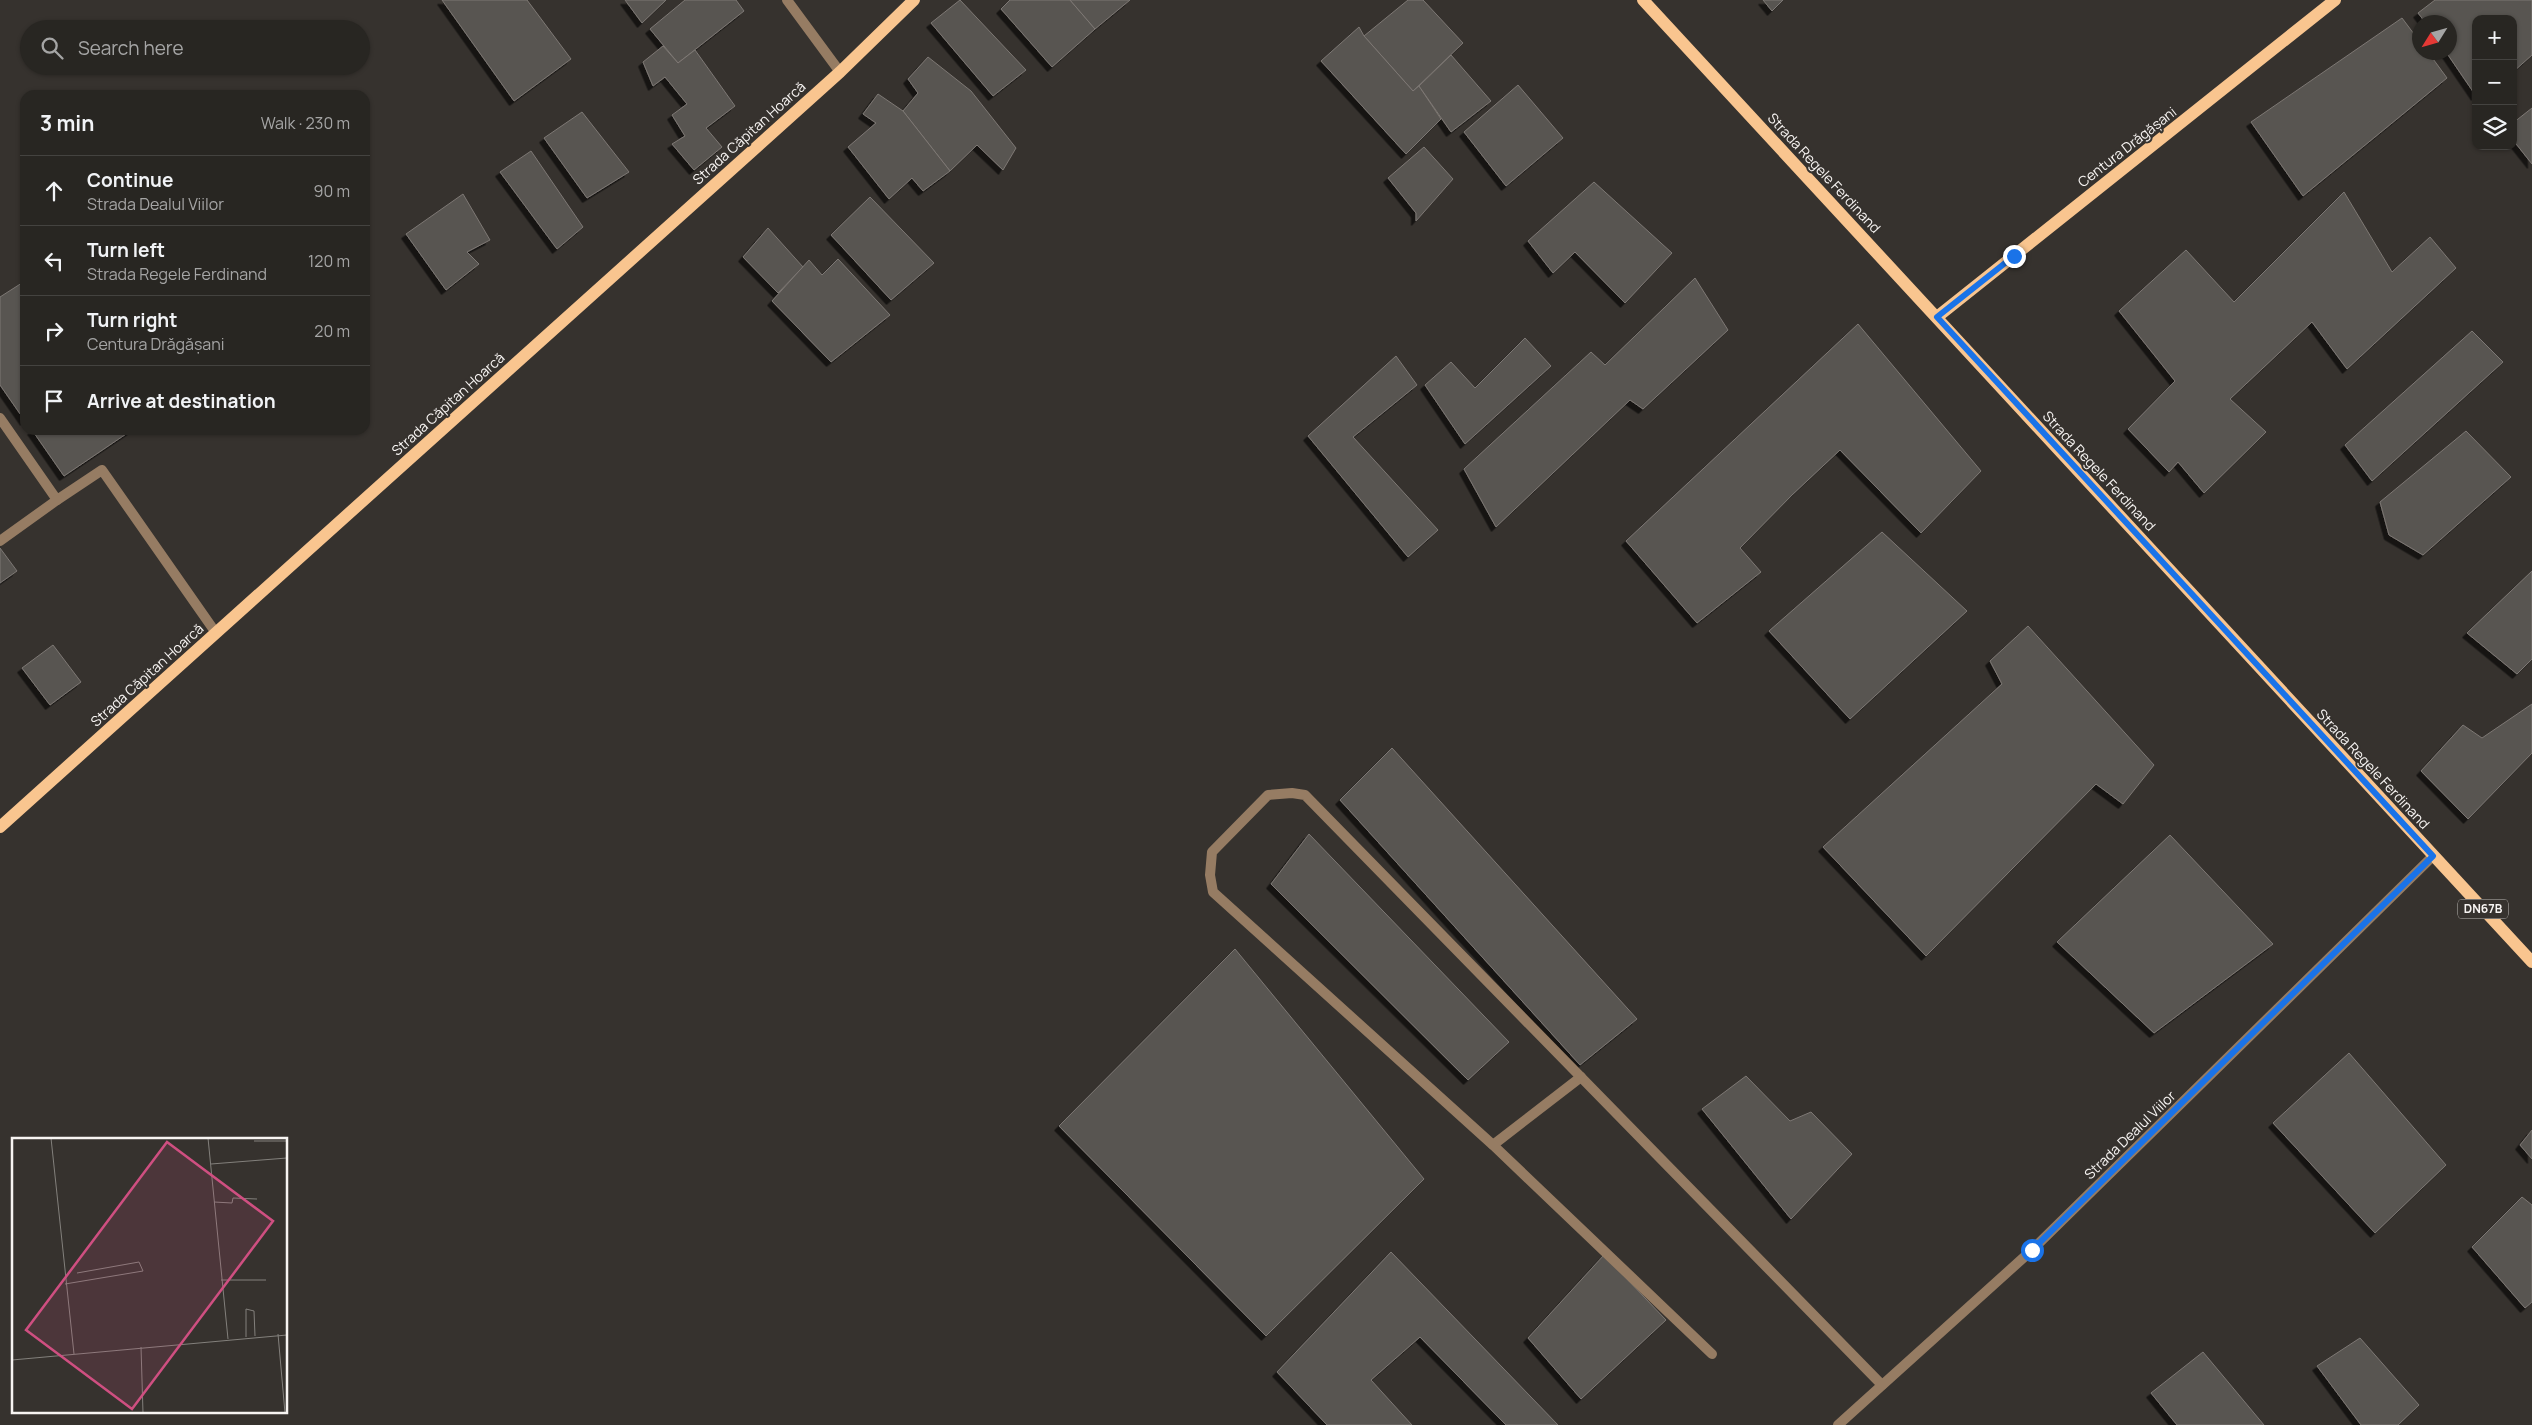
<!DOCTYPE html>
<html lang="en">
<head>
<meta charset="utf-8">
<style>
	:root { --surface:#282622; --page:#302e2a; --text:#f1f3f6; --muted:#a5a5a5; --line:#444340 }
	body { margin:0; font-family:Manrope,sans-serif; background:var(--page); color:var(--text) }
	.controls { position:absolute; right:15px; top:15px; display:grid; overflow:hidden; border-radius:10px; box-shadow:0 1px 4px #0004 }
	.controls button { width:45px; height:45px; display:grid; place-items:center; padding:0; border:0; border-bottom:1px solid var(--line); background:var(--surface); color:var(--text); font:25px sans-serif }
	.compass { position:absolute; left:2412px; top:15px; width:45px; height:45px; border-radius:50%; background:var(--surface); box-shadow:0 1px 4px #0004; rotate:233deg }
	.stop { position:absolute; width:15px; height:15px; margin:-11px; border:4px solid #1a73e8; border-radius:50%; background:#fff }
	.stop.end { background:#1a73e8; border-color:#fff; box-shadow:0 1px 5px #0008 }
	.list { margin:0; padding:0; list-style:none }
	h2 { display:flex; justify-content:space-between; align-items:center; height:65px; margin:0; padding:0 20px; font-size:21px }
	h2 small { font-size:16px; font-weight:400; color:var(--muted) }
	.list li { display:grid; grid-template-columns:32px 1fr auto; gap:15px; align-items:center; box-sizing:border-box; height:70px; padding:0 20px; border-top:1px solid var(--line) }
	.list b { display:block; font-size:19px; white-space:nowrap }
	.list p { margin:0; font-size:16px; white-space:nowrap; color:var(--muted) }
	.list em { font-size:16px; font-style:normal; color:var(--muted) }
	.icon { flex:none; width:28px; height:28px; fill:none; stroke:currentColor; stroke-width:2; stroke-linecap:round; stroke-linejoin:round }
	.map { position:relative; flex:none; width:2532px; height:1425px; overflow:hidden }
	.search { position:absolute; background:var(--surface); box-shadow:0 1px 4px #0004; left:20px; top:20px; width:350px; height:55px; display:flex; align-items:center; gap:12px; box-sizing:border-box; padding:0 18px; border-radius:28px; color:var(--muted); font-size:19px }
	.panel { position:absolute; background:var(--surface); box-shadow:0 1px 4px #0004; left:20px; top:90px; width:350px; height:345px; border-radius:15px }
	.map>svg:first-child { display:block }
	.building { fill:#595551; stroke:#7d7874; filter:url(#shadow) }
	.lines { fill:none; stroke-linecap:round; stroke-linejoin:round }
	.lane { stroke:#967c63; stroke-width:10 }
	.street { stroke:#967c63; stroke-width:10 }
	.primary { stroke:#f9c58f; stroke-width:12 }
	.route { stroke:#1a73e8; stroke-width:6 }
	.labels { text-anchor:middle; stroke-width:4; stroke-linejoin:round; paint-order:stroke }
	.shield { fill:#36322e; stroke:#bdbab7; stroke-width:1 }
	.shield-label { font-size:12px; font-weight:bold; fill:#f7f4f2 }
	.street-label { font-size:14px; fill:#f7f4f2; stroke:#36322e }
	.inset-road { fill:none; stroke:#83807c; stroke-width:1 }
	.view { fill:#cf4f81; fill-opacity:0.15; stroke:#cf4f81; stroke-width:2.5 }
	.inset-edge { fill:none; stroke:#f7f4f2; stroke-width:2.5 }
</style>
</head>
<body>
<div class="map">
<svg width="2532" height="1425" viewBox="0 0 2532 1425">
	<defs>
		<filter id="shadow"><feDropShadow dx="-4.5" dy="4.5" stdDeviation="0" flood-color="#0009"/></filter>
	</defs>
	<rect width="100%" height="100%" fill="#36322e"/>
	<!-- building -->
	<g class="building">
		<polygon points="442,0 527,0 571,59 514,101"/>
		<polygon points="625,0 666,0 642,23"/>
		<polygon points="685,0 736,0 744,11 678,63 650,29"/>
		<polygon points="960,0 1026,70 993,96 931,23"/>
		<polygon points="1010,0 1070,0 1095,29 1052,67 1001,9"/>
		<polygon points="1070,0 1130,0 1095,29"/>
		<polygon points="1408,0 1423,0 1463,43 1413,91 1364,36"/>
		<polygon points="1763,0 1783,0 1772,11"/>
		<polygon points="2435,0 2532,0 2532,55 2513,72 2513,19 2476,19 2476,96 2446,52 2450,52 2450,22 2425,22 2418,13"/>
		<polygon points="2402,18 2420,42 2420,52 2428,52 2447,78 2303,196 2251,122"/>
		<polygon points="1359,27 1364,36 1413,91 1419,86 1441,119 1406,154 1321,61"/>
		<polygon points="663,46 678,63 695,50 735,106 706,128 722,147 694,170 672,144 685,136 672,115 687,104 665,77 653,86 643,62"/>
		<polygon points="1451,55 1491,101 1451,132 1419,86"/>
		<polygon points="928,57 971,91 1016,148 1003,170 977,145 950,171 903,111 918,93 908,79"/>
		<polygon points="1518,85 1563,138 1506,186 1464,132"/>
		<polygon points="878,94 903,111 950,171 923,191 912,178 889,199 848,147 876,123 863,114"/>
		<polygon points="2532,108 2532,164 2513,140 2513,123"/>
		<polygon points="582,112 629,172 587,198 544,138"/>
		<polygon points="1424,147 1453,179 1416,221 1416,213 1388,178"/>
		<polygon points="531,151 583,227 557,249 500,172"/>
		<polygon points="1594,182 1672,253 1625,303 1575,252 1553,273 1528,241"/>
		<polygon points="2344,192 2392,272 2430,237 2456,268 2347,369 2312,322 2230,399 2266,432 2204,493 2178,462 2169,472 2128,429 2175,381 2119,311 2186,250 2234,302"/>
		<polygon points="463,194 490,240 467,252 479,264 446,290 406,234"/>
		<polygon points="870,197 934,263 891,300 831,235"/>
		<polygon points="768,228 803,267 778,293 743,257"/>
		<polygon points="838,259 890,315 831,362 772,301 809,260 822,275"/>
		<polygon points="1695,278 1728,330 1643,409 1630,400 1496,527 1464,469 1591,352 1605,365"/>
		<polygon points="25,281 25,421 0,385 0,297"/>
		<polygon points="1858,324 1981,471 1921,533 1840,450 1792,495 1740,548 1761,572 1697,623 1626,541"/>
		<polygon points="2472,331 2503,362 2372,481 2345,445"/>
		<polygon points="1525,338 1551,366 1465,444 1425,385 1451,362 1475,388"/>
		<polygon points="1396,356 1417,385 1353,437 1438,530 1408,557 1308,436"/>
		<polygon points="32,430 132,430 64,476"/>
		<polygon points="2466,431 2511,477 2423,555 2389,535 2380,502"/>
		<polygon points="1882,532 1967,611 1850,719 1769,631"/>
		<polygon points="0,548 17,571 0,583"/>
		<polygon points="2532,571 2532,659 2517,674 2467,633"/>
		<polygon points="2028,626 2154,765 2123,804 2096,784 1926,956 1823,847 2002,684 1990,661"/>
		<polygon points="53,645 81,682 50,705 22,668"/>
		<polygon points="2532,704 2532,753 2468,819 2421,771 2463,725 2482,738"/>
		<polygon points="1392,748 1637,1019 1580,1065 1340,800"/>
		<polygon points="1309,834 1509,1042 1468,1080 1271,884"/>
		<polygon points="2170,835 2273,944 2154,1033 2057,942"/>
		<polygon points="1235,949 1424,1179 1266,1336 1059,1126"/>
		<polygon points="2349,1053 2446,1165 2375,1233 2273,1123"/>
		<polygon points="1746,1076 1790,1121 1811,1112 1852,1154 1791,1219 1702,1109"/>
		<polygon points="2532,1130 2532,1159 2520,1145"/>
		<polygon points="2522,1197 2532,1205 2532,1302 2525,1308 2472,1247"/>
		<polygon points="1391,1252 1558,1425 1506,1425 1420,1337 1371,1380 1412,1425 1327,1425 1277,1372"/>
		<polygon points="1604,1255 1666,1320 1581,1399 1528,1338"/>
		<polygon points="2360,1338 2419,1405 2398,1425 2361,1425 2317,1366"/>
		<polygon points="2203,1352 2264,1425 2177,1425 2151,1393"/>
	</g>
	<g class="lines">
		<!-- lane -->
		<g class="lane">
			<polyline points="0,418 57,500 102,470 216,633"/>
			<polyline points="0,541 57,500"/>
			<polyline points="1493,1145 1581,1077"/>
			<polyline points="1712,1354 1493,1145 1213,892 1210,875 1212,852 1268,795 1292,793 1305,795 1882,1385"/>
		</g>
		<!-- street -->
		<g class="street">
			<polyline points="787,0 840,72"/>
			<polyline points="1838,1425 2032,1250 2433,856"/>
		</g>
		<!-- primary -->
		<g class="primary">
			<polyline points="1643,0 2532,962"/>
			<polyline points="1937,317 2335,0"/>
			<polyline points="0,827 840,72 914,0"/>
		</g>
	</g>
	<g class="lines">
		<!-- route -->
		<polyline class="route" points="2014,256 1937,317 2433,856 2032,1250"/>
	</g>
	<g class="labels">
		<!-- shield labels -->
		<rect class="shield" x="2458" y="899.5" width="50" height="19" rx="4"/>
		<g class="shield-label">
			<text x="2483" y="913">DN67B</text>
		</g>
		<!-- street labels -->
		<g class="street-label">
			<text transform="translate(749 133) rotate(-42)" y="5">Strada Căpitan Hoarcă</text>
			<text transform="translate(2127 147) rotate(-38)" y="5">Centura Drăgășani</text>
			<text transform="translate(1824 173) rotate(47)" y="5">Strada Regele Ferdinand</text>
			<text transform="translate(448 404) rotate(-42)" y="5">Strada Căpitan Hoarcă</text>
			<text transform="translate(2099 471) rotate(47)" y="5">Strada Regele Ferdinand</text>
			<text transform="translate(147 675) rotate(-42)" y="5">Strada Căpitan Hoarcă</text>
			<text transform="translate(2373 769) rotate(47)" y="5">Strada Regele Ferdinand</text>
			<text transform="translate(2130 1135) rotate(-44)" y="5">Strada Dealul Viilor</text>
		</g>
	</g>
	<!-- overview -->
	<g transform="translate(12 1138)">
		<rect width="275" height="275" fill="#36322e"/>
		<path class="inset-road" d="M39 0 62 216M196 0 216 201M242 3H275M199 26 275 20M202 64 220 65 221 60 245 61M209 142H254M53 146 131 133 127 124 65 135M266 196 273 275M234 199V171L242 173 243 198M129 209 131 275M0 222 275 197"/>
		<path class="view" d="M155 4 261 83 120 271 14 192Z"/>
		<rect width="275" height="275" class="inset-edge"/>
	</g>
</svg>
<div class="controls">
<button>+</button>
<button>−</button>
<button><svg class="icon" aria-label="layers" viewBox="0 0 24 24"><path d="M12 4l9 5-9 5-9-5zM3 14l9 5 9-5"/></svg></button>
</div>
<svg class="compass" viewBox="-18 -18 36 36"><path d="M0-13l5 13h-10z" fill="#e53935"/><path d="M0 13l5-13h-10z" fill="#a5a5a5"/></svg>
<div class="stop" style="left:2032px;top:1250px"></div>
<div class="stop end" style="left:2014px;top:256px"></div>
<div class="search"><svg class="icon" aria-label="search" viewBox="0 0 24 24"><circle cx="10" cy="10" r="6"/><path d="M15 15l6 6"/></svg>Search here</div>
<section class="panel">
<h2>3 min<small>Walk · 230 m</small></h2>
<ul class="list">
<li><svg class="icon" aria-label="ahead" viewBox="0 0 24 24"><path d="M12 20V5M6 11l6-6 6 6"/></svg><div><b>Continue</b><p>Strada Dealul Viilor</p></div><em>90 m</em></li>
<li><svg class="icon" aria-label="left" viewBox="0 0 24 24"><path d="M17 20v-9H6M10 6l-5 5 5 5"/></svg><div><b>Turn left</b><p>Strada Regele Ferdinand</p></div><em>120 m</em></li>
<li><svg class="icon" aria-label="right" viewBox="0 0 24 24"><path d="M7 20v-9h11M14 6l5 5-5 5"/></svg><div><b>Turn right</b><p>Centura Drăgășani</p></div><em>20 m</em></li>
<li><svg class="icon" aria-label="arrive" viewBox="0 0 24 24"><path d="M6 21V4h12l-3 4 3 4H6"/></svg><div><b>Arrive at destination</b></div></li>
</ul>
</section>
</div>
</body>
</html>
